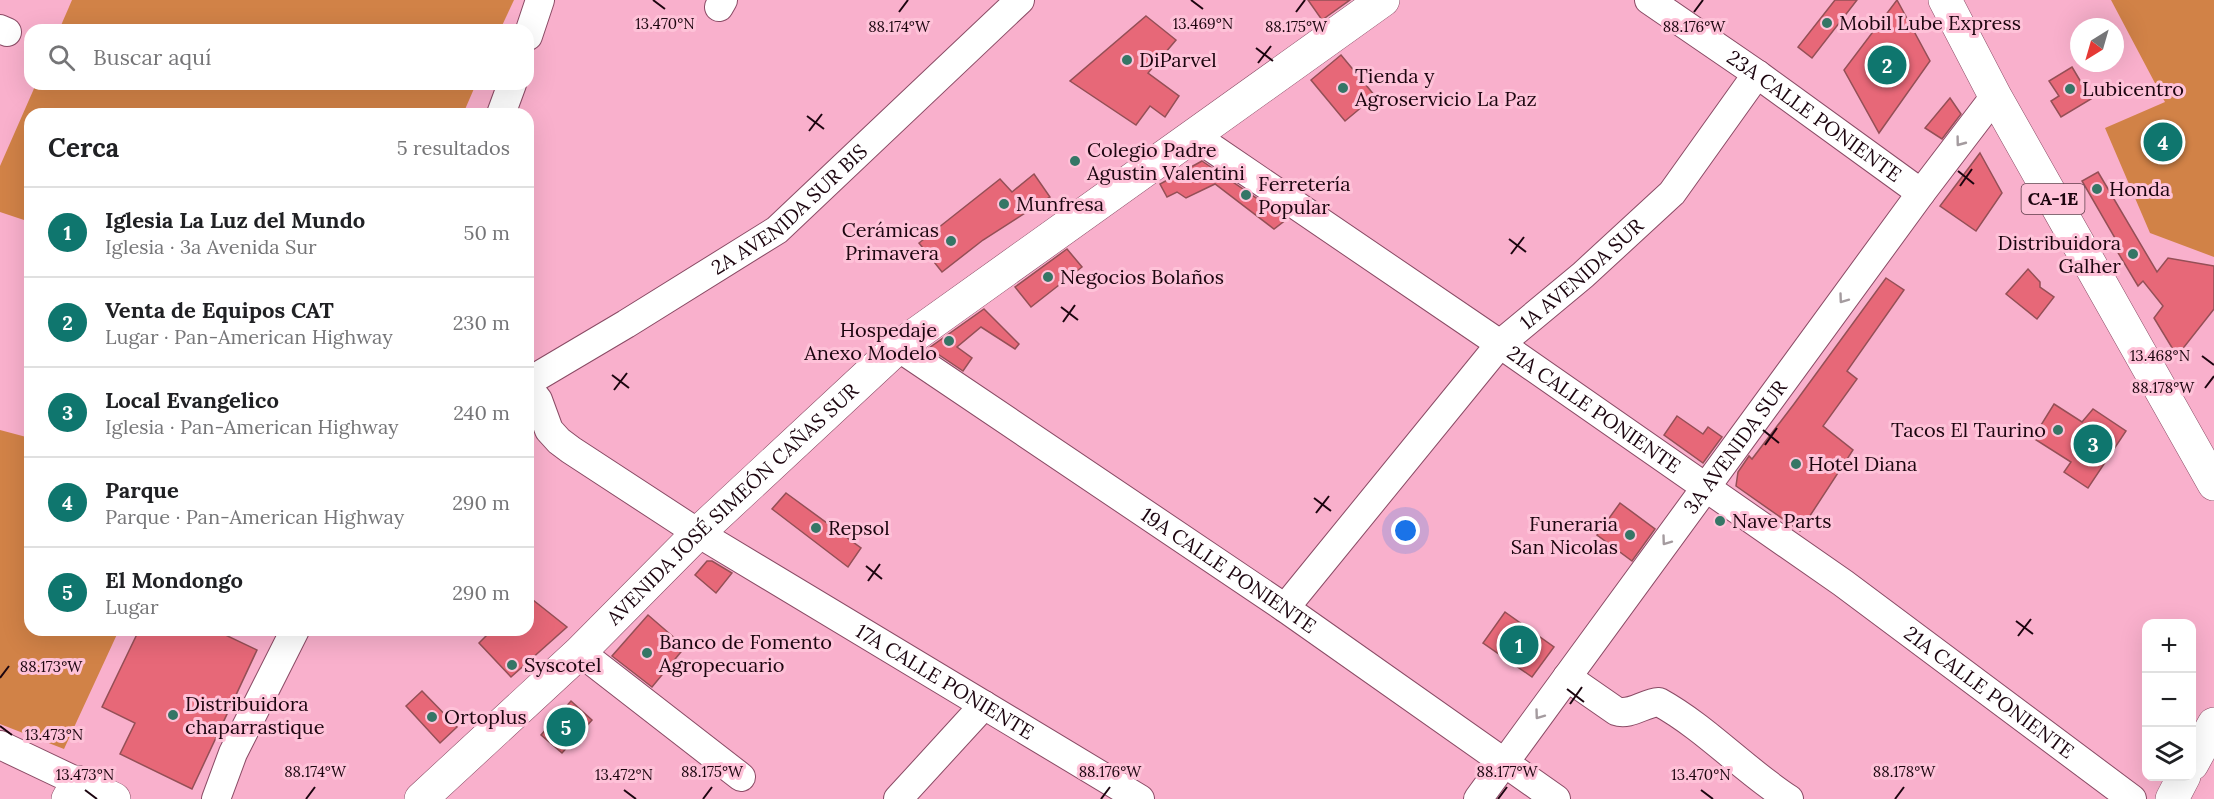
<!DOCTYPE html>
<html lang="es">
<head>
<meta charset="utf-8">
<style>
	:root { --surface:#fff; --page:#f6f6f6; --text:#202124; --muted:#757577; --line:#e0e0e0; --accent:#0f766e }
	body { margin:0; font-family:Lora,serif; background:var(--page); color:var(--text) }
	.controls { position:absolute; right:18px; bottom:18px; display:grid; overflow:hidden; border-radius:12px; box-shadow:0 6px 24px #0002 }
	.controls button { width:54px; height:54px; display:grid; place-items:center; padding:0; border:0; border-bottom:2px solid var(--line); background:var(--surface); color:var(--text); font:30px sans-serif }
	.compass { position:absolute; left:2070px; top:18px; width:54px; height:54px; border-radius:50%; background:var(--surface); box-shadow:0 6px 24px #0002; rotate:217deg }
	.you { position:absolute; left:1406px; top:531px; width:21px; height:21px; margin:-15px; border:4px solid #fff; border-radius:50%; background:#1a73e8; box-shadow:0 0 0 9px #1a73e833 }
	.badge { display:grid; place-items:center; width:39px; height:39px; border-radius:50%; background:var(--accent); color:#fff; font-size:20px; font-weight:700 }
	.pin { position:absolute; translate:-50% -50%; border:3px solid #fff; box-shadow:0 2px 6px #0006 }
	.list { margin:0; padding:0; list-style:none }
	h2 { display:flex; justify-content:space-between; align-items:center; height:78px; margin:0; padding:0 24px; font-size:26px }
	h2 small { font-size:20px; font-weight:400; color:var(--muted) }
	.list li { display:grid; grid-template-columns:39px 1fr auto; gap:18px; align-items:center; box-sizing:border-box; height:90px; padding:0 24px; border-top:2px solid var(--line) }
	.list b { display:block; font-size:22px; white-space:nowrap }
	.list p { margin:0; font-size:20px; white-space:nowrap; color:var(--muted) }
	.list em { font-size:20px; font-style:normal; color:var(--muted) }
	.icon { flex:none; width:33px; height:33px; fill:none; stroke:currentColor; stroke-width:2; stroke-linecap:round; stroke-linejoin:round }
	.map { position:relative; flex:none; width:2214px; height:799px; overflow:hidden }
	.search { position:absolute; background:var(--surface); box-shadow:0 6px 24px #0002; left:24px; top:24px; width:510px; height:66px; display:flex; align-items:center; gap:15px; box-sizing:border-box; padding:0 21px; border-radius:18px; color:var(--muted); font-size:22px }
	.panel { position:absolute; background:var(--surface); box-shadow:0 6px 24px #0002; left:24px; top:108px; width:510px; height:528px; border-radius:18px }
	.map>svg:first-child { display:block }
	.green { fill:#d18247 }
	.building { fill:#e76878; stroke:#944f56; stroke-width:1.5 }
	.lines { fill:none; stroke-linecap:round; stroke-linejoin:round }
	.minor-casing { stroke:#8a4b65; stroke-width:30 }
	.major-casing { stroke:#8a4b65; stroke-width:34 }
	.highway-casing { stroke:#8a4b65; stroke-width:34 }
	.minor { stroke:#fff; stroke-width:28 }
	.major { stroke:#fff; stroke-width:33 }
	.highway { stroke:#fff; stroke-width:33 }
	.oneway { stroke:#a49b9f }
	.ticks { fill:none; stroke:#1c050f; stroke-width:2 }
	.poi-dot { fill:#357666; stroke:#fec2d8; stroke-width:2 }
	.labels { text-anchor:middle; stroke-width:6; stroke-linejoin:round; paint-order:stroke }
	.shield { fill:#fec2d8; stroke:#603e4b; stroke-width:1.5 }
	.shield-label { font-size:18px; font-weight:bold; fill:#1c050f }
	.poi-label { font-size:20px; fill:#1c050f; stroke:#fec2d8; text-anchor:start }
	.street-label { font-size:20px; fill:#1c050f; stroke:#fec2d8 }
	.ticks-label { font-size:15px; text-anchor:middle; fill:#1c050f; stroke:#fec2d8; stroke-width:6; stroke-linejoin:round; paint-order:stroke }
</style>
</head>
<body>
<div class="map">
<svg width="2214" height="799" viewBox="0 0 2214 799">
	<rect width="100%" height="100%" fill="#f9b0cc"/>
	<!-- green -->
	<g class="green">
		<polygon points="72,0 514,0 500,30 59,30"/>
		<polygon points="2111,0 2214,0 2214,257 2150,233 2105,128 2165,102"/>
		<polygon points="36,84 476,84 463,114 30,114 30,222 0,212 0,166"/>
		<polygon points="0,430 30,438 30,630 119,630 64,749 0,724"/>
	</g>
	<!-- building -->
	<g class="building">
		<polygon points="1308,0 1350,0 1322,20"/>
		<polygon points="1835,0 1857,0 1812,58 1798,47"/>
		<polygon points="1897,0 1930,61 1879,133 1844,70"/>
		<polygon points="1146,16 1176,40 1148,73 1179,96 1165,117 1150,106 1136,125 1070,81"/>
		<polygon points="1341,55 1375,96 1345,121 1311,80"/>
		<polygon points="2072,67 2091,99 2061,117 2051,101 2059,96 2049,81"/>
		<polygon points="1950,98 1961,114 1942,139 1925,128"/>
		<polygon points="1980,153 2002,193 1976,231 1940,206"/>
		<polygon points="1202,161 1287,219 1274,229 1215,184 1186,198 1177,192 1167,197 1160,184"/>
		<polygon points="2098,172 2157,272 2168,258 2214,266 2214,309 2177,356 2154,318 2163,306 2143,281 2138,286 2111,241 2115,238 2082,181"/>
		<polygon points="1034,174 1050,197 983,240 942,272 919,243 1000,179 1012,192"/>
		<polygon points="1067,249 1082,267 1031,307 1015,287"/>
		<polygon points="2028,269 2040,282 2040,287 2054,297 2037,319 2006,294"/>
		<polygon points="1886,278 1904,290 1847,371 1857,379 1823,426 1853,450 1800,531 1736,486 1738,472 1749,456 1752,459 1794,404"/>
		<polygon points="984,309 1019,344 1015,349 981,327 957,347 972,358 963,371 929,348"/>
		<polygon points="2054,404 2082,422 2093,409 2126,431 2088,488 2064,472 2071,462 2033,438"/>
		<polygon points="1677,416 1703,434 1708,427 1722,437 1703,463 1664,435"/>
		<polygon points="786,493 861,548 848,567 772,509"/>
		<polygon points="1620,503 1655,529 1632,561 1597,535"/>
		<polygon points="707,561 712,561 732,573 716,593 695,575"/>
		<polygon points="528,596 567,627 511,677 479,643 492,630 528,630"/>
		<polygon points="1505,612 1554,647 1532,677 1483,643"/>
		<polygon points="648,615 685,647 652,687 612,656"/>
		<polygon points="139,630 215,630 257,650 192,789 120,754 135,723 102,707"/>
		<polygon points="422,691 457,727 440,743 406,706"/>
		<polygon points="571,701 592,720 562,753 541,735"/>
	</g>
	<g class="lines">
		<defs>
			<g id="minor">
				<path id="s1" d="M1649 0 1757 74 1921 193"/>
				<polyline points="719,7 723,0"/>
				<polyline points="0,29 7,32"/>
				<polyline points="528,36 540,0"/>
				<polyline points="501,114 512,84"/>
				<path id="s2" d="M1193 135 1500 344 1843 583 2132 799"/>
				<path id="s3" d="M898 347 1285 608 1556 799"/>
				<path id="s4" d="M528 382 626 324 777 230 1020 0"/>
				<path id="s5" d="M528 387 538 400 549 430 559 441 571 450 698 533 1140 799"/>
				<path id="s6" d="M1285 608 1500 344 1583 275 1672 193 1757 74"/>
				<polyline points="580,652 741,777"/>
				<path d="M1567 677 1616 711C1630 716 1644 703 1659 702 1706 728 1744 770 1789 799"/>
				<polyline points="0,745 78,782"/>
				<polyline points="216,799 233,753 295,630"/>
				<polyline points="898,799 984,705"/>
				<path id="s7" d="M1478 799 1921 193 1995 96"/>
			</g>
			<g id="major">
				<polyline points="2192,764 2214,724"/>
				<polyline points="68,799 78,782 114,799"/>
				<path id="s8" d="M421 799 580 652 698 533 898 347 1383 0"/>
				<polyline points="2172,799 2184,776"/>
			</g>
			<polyline id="highway" points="1945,0 1995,96 2214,484"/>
		</defs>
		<!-- minor casing -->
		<use href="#minor" class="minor-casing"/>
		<!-- major casing -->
		<use href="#major" class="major-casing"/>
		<!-- highway casing -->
		<use href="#highway" class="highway-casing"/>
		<!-- minor -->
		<use href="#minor" class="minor"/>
		<!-- major -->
		<use href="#major" class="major"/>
		<!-- highway -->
		<use href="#highway" class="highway"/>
	</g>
	<!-- one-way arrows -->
	<defs><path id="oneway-chevron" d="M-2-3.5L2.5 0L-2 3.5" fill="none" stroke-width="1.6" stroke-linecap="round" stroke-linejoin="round" transform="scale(1.5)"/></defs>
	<g class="oneway">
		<use href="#oneway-chevron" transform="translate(1960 142) rotate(127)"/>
		<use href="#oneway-chevron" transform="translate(1843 299) rotate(126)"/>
		<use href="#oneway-chevron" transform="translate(1666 541) rotate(126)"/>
		<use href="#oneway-chevron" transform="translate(1539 715) rotate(126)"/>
	</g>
	<!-- ticks -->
	<path class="ticks" d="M653 0 665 9M1191 0 1203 9M899 12 908 0M1296 12 1305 0M1694 12 1703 0M1256 48 1273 61M1258 63 1271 46M807 116 824 129M809 131 822 114M1958 171 1974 184M1960 186 1972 169M1509 239 1526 252M1511 254 1524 237M1061 307 1078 320M1063 322 1075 305M2202 356 2214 365M612 375 629 388M2205 388 2214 376M614 390 627 373M1763 430 1779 443M1765 445 1777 428M1314 498 1331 511M1316 513 1329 496M866 566 882 579M868 581 880 564M2016 621 2033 634M2018 636 2031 619M0 678 9 666M1567 689 1584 702M1570 704 1582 687M0 726 12 735M85 790 97 799M624 790 636 799M1701 790 1713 799M306 799 315 787M703 799 712 787M1101 799 1110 787M1498 799 1507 787M1895 799 1904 787"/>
	<!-- markers -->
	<g class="poi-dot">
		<circle cx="1827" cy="23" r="6"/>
		<circle cx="1127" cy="60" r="6"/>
		<circle cx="1343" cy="88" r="6"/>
		<circle cx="2070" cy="89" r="6"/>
		<circle cx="1075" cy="161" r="6"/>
		<circle cx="2097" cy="189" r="6"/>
		<circle cx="1246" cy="195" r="6"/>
		<circle cx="1004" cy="204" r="6"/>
		<circle cx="951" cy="241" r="6"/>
		<circle cx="2133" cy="254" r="6"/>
		<circle cx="1048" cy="277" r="6"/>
		<circle cx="949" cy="341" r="6"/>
		<circle cx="2058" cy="430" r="6"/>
		<circle cx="1796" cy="464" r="6"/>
		<circle cx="1720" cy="521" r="6"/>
		<circle cx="816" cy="528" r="6"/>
		<circle cx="1630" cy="535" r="6"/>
		<circle cx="647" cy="653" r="6"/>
		<circle cx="512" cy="665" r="6"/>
		<circle cx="173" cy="715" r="6"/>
		<circle cx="432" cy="717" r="6"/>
	</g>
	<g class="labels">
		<!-- shield labels -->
		<rect class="shield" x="2021.5" y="184" width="63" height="30" rx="4.5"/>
		<g class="shield-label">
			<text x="2053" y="205">CA-1E</text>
		</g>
		<!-- poi labels -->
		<g class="poi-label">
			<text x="1839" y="30">Mobil Lube Express</text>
			<text x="1139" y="67">DiParvel</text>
			<text x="1355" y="83">Tienda y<tspan x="1355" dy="23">Agroservicio La Paz</tspan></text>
			<text x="2082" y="96">Lubicentro</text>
			<text x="1087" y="157">Colegio Padre<tspan x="1087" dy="23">Agustin Valentini</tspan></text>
			<text x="1258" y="191">Ferretería<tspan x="1258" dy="23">Popular</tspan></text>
			<text x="2109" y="196">Honda</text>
			<text x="1016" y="211">Munfresa</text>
			<text x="939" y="237" text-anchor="end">Cerámicas<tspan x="939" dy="23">Primavera</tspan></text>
			<text x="2121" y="250" text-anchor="end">Distribuidora<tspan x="2121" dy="23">Galher</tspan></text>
			<text x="1060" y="284">Negocios Bolaños</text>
			<text x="937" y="337" text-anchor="end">Hospedaje<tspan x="937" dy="23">Anexo Modelo</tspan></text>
			<text x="2046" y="437" text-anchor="end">Tacos El Taurino</text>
			<text x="1808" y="471">Hotel Diana</text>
			<text x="1732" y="528">Nave Parts</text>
			<text x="1618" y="531" text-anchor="end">Funeraria<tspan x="1618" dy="23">San Nicolas</tspan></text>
			<text x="828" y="535">Repsol</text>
			<text x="659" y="649">Banco de Fomento<tspan x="659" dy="23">Agropecuario</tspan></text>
			<text x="524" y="672">Syscotel</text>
			<text x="185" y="711">Distribuidora<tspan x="185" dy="23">chaparrastique</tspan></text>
			<text x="444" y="724">Ortoplus</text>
		</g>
		<!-- street labels -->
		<g class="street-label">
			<text dy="7" stroke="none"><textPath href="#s1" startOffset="202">23A CALLE PONIENTE</textPath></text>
			<text dy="7" stroke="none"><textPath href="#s4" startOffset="314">2A AVENIDA SUR BIS</textPath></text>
			<text dy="7" stroke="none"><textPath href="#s6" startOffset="448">1A AVENIDA SUR</textPath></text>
			<text dy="7" stroke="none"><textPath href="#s2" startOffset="486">21A CALLE PONIENTE</textPath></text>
			<text dy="7" stroke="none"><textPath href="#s7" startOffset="436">3A AVENIDA SUR</textPath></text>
			<text dy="7" stroke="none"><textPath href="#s8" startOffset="429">AVENIDA JOSÉ SIMEÓN CAÑAS SUR</textPath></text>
			<text dy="7" stroke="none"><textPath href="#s3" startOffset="399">19A CALLE PONIENTE</textPath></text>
			<text dy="7" stroke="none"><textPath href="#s5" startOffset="518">17A CALLE PONIENTE</textPath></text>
			<text dy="7" stroke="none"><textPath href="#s2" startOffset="972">21A CALLE PONIENTE</textPath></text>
		</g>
	</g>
	<g class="ticks-label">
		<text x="665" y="29">13.470°N</text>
		<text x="1203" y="29">13.469°N</text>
		<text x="899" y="32">88.174°W</text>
		<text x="1296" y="32">88.175°W</text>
		<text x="1694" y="32">88.176°W</text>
		<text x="2160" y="361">13.468°N</text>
		<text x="2163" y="393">88.178°W</text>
		<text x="51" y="672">88.173°W</text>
		<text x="54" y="740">13.473°N</text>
		<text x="315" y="777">88.174°W</text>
		<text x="712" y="777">88.175°W</text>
		<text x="1110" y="777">88.176°W</text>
		<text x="1507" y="777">88.177°W</text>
		<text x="1904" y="777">88.178°W</text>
		<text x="85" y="780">13.473°N</text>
		<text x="624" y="780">13.472°N</text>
		<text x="1701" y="780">13.470°N</text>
	</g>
</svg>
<div class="controls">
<button>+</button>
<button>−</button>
<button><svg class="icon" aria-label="layers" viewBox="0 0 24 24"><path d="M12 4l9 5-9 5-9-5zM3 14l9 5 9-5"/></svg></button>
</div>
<svg class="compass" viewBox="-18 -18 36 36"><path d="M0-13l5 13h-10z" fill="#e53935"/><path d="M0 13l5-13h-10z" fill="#757577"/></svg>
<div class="you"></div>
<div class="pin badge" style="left:1519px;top:645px">1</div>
<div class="pin badge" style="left:1887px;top:65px">2</div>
<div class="pin badge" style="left:2093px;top:444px">3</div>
<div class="pin badge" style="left:2163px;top:142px">4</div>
<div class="pin badge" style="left:566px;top:727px">5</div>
<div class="search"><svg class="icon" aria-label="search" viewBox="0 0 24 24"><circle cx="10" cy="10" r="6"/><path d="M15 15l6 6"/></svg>Buscar aquí</div>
<section class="panel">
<h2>Cerca<small>5 resultados</small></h2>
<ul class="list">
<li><span class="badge">1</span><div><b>Iglesia La Luz del Mundo</b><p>Iglesia · 3a Avenida Sur</p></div><em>50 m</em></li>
<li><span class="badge">2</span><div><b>Venta de Equipos CAT</b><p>Lugar · Pan-American Highway</p></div><em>230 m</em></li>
<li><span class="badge">3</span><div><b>Local Evangelico</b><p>Iglesia · Pan-American Highway</p></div><em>240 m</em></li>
<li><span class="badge">4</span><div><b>Parque</b><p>Parque · Pan-American Highway</p></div><em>290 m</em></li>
<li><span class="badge">5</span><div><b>El Mondongo</b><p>Lugar</p></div><em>290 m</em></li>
</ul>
</section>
</div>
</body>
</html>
